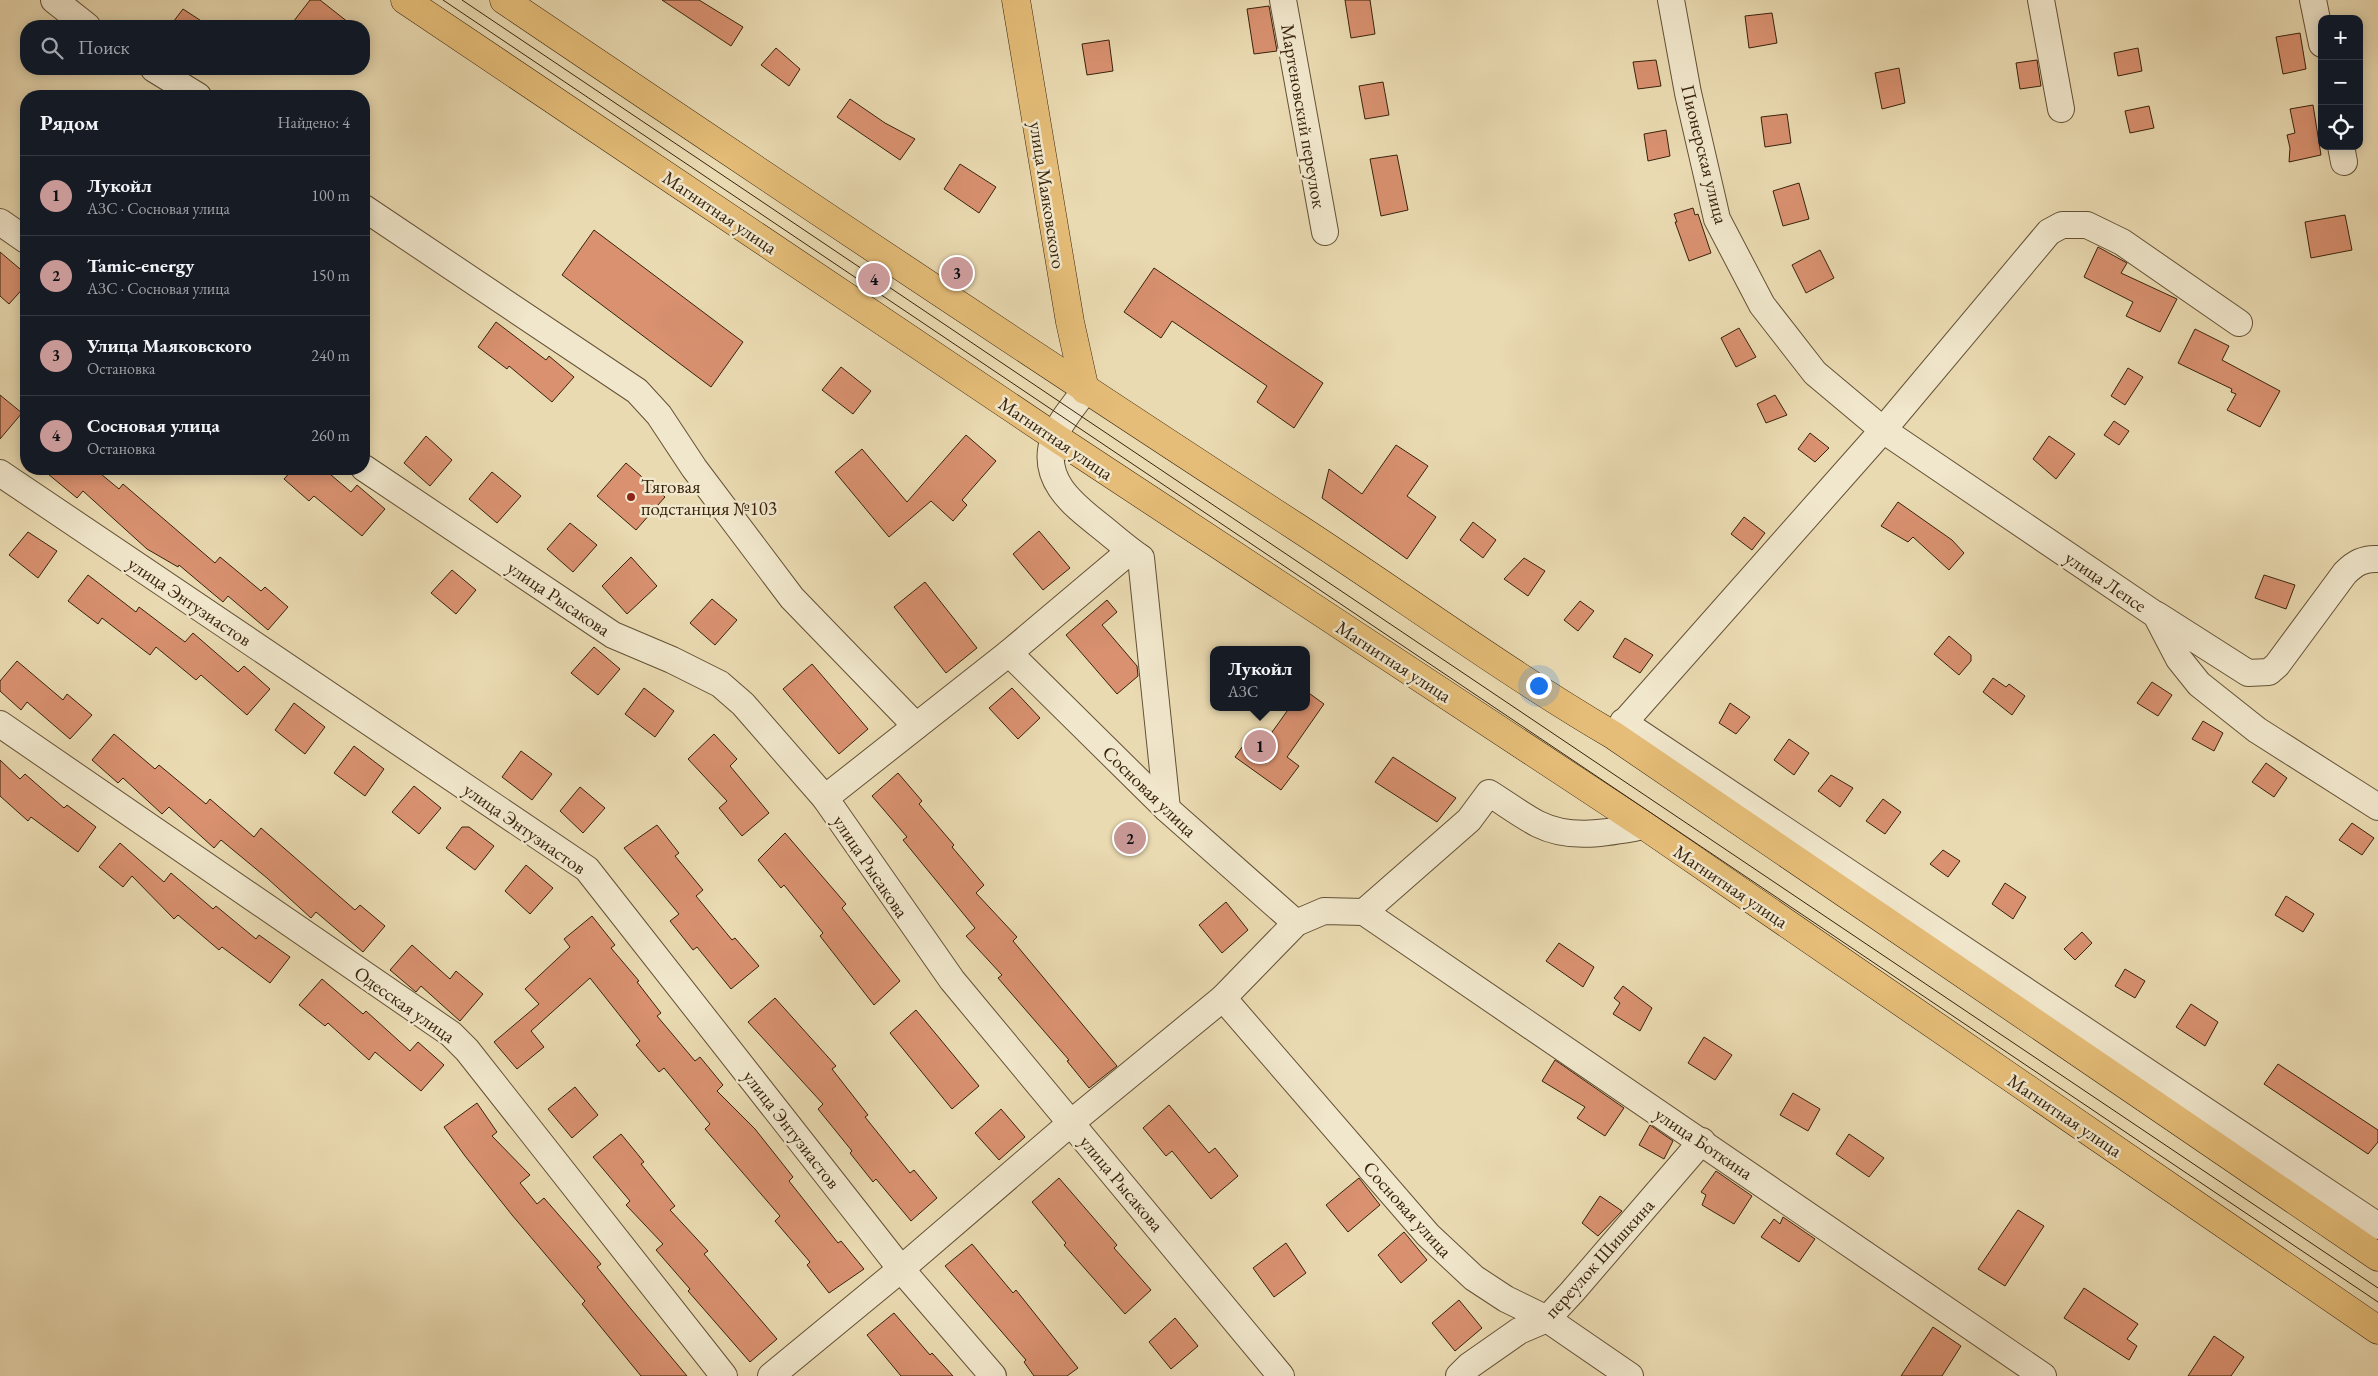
<!DOCTYPE html>
<html lang="ru">
<head>
<meta charset="utf-8">
<style>
	:root { --surface:#171b24; --page:#242831; --text:#f1f3f6; --muted:#9ea1a6; --line:#363941; --accent:#c59692 }
	body { margin:0; font-family:"EB Garamond",serif; background:var(--page); color:var(--text) }
	.controls { position:absolute; right:15px; top:15px; display:grid; overflow:hidden; border-radius:10px; box-shadow:0 2px 12px #0003 }
	.controls button { width:45px; height:45px; display:grid; place-items:center; padding:0; border:0; border-bottom:1px solid var(--line); background:var(--surface); color:var(--text); font:25px sans-serif }
	.you { position:absolute; left:1538px; top:685px; width:18px; height:18px; margin:-12px; border:4px solid #fff; border-radius:50%; background:#1a73e8; box-shadow:0 0 0 8px #1a73e833 }
	.badge { display:grid; place-items:center; width:32px; height:32px; border-radius:50%; background:var(--accent); color:#111; font-size:16px; font-weight:700 }
	.pin { position:absolute; translate:-50% -50%; border:2px solid #fff; box-shadow:0 1px 5px #0006 }
	.popup { position:absolute; left:1210px; top:646px; width:100px; height:65px; box-sizing:border-box; display:grid; place-content:center; border-radius:10px; background:var(--surface); filter:drop-shadow(0 1px 4px #0005); font-size:16px; white-space:nowrap; color:var(--muted) }
	.popup b { font-size:19px; color:var(--text) }
	.popup::after { content:''; position:absolute; left:50%; top:100%; margin-left:-10px; border:10px solid transparent; border-top-color:var(--surface) }
	.list { margin:0; padding:0; list-style:none }
	h2 { display:flex; justify-content:space-between; align-items:center; height:65px; margin:0; padding:0 20px; font-size:21px }
	h2 small { font-size:16px; font-weight:400; color:var(--muted) }
	.list li { display:grid; grid-template-columns:32px 1fr auto; gap:15px; align-items:center; box-sizing:border-box; height:80px; padding:0 20px; border-top:1px solid var(--line) }
	.list b { display:block; font-size:19px; white-space:nowrap }
	.list p { margin:0; font-size:16px; white-space:nowrap; color:var(--muted) }
	.list em { font-size:16px; font-style:normal; color:var(--muted) }
	.icon { flex:none; width:28px; height:28px; fill:none; stroke:currentColor; stroke-width:2; stroke-linecap:round; stroke-linejoin:round }
	.map { position:relative; flex:none; width:2378px; height:1376px; overflow:hidden }
	.search { position:absolute; background:var(--surface); box-shadow:0 2px 12px #0003; left:20px; top:20px; width:350px; height:55px; display:flex; align-items:center; gap:12px; box-sizing:border-box; padding:0 18px; border-radius:20px; color:var(--muted); font-size:19px }
	.panel { position:absolute; background:var(--surface); box-shadow:0 2px 12px #0003; left:20px; top:90px; width:350px; height:385px; border-radius:20px }
	.map>svg:first-child { display:block }
	.building { fill:#d99170; stroke:#38230c }
	.lines { fill:none; stroke-linecap:round; stroke-linejoin:round }
	.minor-casing { stroke:#645135; stroke-width:28 }
	.major-casing { stroke:#38230c; stroke-width:29 }
	.minor { stroke:#f1e7cc; stroke-width:26 }
	.major { stroke:#e5bd78; stroke-width:28 }
	.tram { stroke:#38230c; stroke-width:1 }
	.poi-dot { fill:#8f2418; stroke:#f1e7cc; stroke-width:2 }
	.labels { text-anchor:middle; stroke-width:5; stroke-linejoin:round; paint-order:stroke }
	.street-label { font-size:19px; fill:#38230c; stroke:#f1e7cc }
	.poi-label { font-size:19px; fill:#38230c; stroke:#f1e7cc; text-anchor:start }
</style>
</head>
<body>
<div class="map">
<svg width="2378" height="1376" viewBox="0 0 2378 1376">
	<rect width="100%" height="100%" fill="#eadab1"/>
	<filter id="stains"><feTurbulence type="fractalNoise" baseFrequency=".004" numOctaves="4"/><feColorMatrix values="0 0 0 0 .2 0 0 0 0 .09 0 0 0 0 .02 0 0 0 .5 -.17"/></filter>
	<radialGradient id="worn" r=".72"><stop offset=".6" stop-color="#630" stop-opacity="0"/><stop offset="1" stop-color="#630" stop-opacity=".3"/></radialGradient>
	<!-- building -->
	<g class="building">
		<polygon points="310,0 320,0 353,26 290,26"/>
		<polygon points="662,0 699,0 743,27 731,46"/>
		<polygon points="1345,0 1370,0 1375,34 1351,38"/>
		<polygon points="1269,6 1277,51 1254,54 1247,9"/>
		<polygon points="183,9 209,26 170,26"/>
		<polygon points="1772,13 1777,43 1749,48 1745,16"/>
		<polygon points="2300,33 2306,69 2283,74 2276,37"/>
		<polygon points="1109,40 1113,71 1087,75 1082,44"/>
		<polygon points="776,48 800,69 789,86 761,65"/>
		<polygon points="2138,48 2142,71 2118,76 2114,53"/>
		<polygon points="1656,60 1661,86 1638,89 1633,62"/>
		<polygon points="2037,60 2041,86 2020,89 2016,63"/>
		<polygon points="1899,68 1905,103 1882,109 1875,73"/>
		<polygon points="1383,82 1389,115 1365,119 1359,86"/>
		<polygon points="850,99 885,123 915,139 900,160 837,117"/>
		<polygon points="2313,105 2321,155 2289,162 2290,148 2287,135 2295,133 2290,109"/>
		<polygon points="2149,106 2154,128 2130,133 2125,111"/>
		<polygon points="1787,114 1791,143 1765,147 1761,117"/>
		<polygon points="1666,130 1670,156 1648,161 1644,134"/>
		<polygon points="1397,155 1408,210 1381,216 1370,159"/>
		<polygon points="960,164 996,187 979,213 944,189"/>
		<polygon points="1799,183 1809,219 1783,226 1773,191"/>
		<polygon points="1693,208 1695,215 1698,214 1711,253 1689,261 1675,222 1677,222 1674,214"/>
		<polygon points="2345,215 2352,250 2311,258 2305,222"/>
		<polygon points="594,230 743,342 711,387 562,275"/>
		<polygon points="2098,247 2127,263 2121,273 2177,299 2160,332 2126,316 2133,302 2084,277"/>
		<polygon points="1820,250 1834,278 1806,293 1792,265"/>
		<polygon points="0,252 26,274 26,285 9,304 0,296"/>
		<polygon points="1154,268 1323,383 1294,428 1257,402 1267,386 1172,321 1161,338 1124,312"/>
		<polygon points="496,322 546,360 549,356 574,377 552,402 509,366 507,369 478,347"/>
		<polygon points="1739,328 1756,357 1736,367 1721,338"/>
		<polygon points="2195,329 2229,346 2222,360 2280,391 2260,427 2227,410 2236,394 2231,392 2232,389 2178,363"/>
		<polygon points="841,367 871,391 853,414 822,390"/>
		<polygon points="2128,368 2143,377 2125,405 2111,396"/>
		<polygon points="0,395 22,413 0,439"/>
		<polygon points="1775,395 1787,415 1766,423 1757,404"/>
		<polygon points="2114,421 2129,431 2119,445 2104,435"/>
		<polygon points="1810,433 1829,448 1815,462 1798,449"/>
		<polygon points="966,435 996,461 962,500 967,505 953,521 931,501 889,537 835,472 862,449 907,502"/>
		<polygon points="426,436 452,460 430,486 404,463"/>
		<polygon points="2049,436 2075,454 2056,479 2033,459"/>
		<polygon points="1396,445 1428,466 1407,496 1436,517 1407,559 1322,498 1329,469 1362,494"/>
		<polygon points="626,463 665,497 636,530 597,496"/>
		<polygon points="42,469 95,469 119,489 123,484 215,563 220,557 261,591 265,587 288,607 268,630 228,596 223,602 179,565 178,567 147,549 83,491 77,498"/>
		<polygon points="293,469 324,469 351,492 357,485 385,509 362,536 314,496 309,501 284,479"/>
		<polygon points="492,472 521,496 497,523 469,499"/>
		<polygon points="1898,502 1952,540 1964,553 1949,570 1913,537 1908,542 1881,526"/>
		<polygon points="1744,517 1765,533 1752,550 1731,534"/>
		<polygon points="1473,522 1496,540 1483,558 1460,540"/>
		<polygon points="570,523 597,545 573,572 547,549"/>
		<polygon points="1039,531 1070,568 1043,590 1013,554"/>
		<polygon points="28,532 57,551 38,578 9,555"/>
		<polygon points="631,557 657,586 627,614 602,586"/>
		<polygon points="1524,558 1545,571 1528,596 1504,579"/>
		<polygon points="452,570 476,590 456,614 431,593"/>
		<polygon points="88,575 136,612 139,607 185,642 193,633 238,672 244,666 270,689 247,715 201,675 196,680 156,647 150,655 102,618 98,624 68,601"/>
		<polygon points="2264,575 2295,585 2286,609 2255,598"/>
		<polygon points="925,582 977,648 946,673 894,607"/>
		<polygon points="712,599 737,620 715,645 690,623"/>
		<polygon points="1107,600 1117,612 1102,625 1137,666 1138,676 1117,694 1066,635"/>
		<polygon points="1580,601 1594,611 1578,631 1564,620"/>
		<polygon points="1949,636 1971,655 1971,661 1959,675 1934,654"/>
		<polygon points="1625,638 1653,655 1640,673 1613,657"/>
		<polygon points="594,647 620,669 598,695 571,673"/>
		<polygon points="17,661 63,700 67,694 92,715 70,739 27,702 21,710 0,691 0,681"/>
		<polygon points="812,664 868,729 839,754 783,689"/>
		<polygon points="1993,678 2006,687 2009,684 2025,696 2012,715 1983,692"/>
		<polygon points="2152,682 2172,695 2158,716 2137,703"/>
		<polygon points="644,688 674,711 655,737 625,714"/>
		<polygon points="1012,688 1040,718 1018,739 989,708"/>
		<polygon points="1306,691 1324,704 1287,757 1299,766 1281,790 1235,757 1252,733 1265,742 1290,707 1306,707"/>
		<polygon points="294,703 325,727 305,754 275,730"/>
		<polygon points="1730,703 1750,717 1736,734 1719,723"/>
		<polygon points="2203,721 2223,733 2214,751 2192,739"/>
		<polygon points="114,734 155,769 159,765 206,804 210,799 254,837 261,828 355,910 360,905 385,926 363,952 316,912 311,918 267,878 221,840 214,848 169,807 162,814 123,778 118,783 92,760"/>
		<polygon points="714,734 737,759 730,766 769,813 742,836 719,808 727,801 688,759"/>
		<polygon points="1789,739 1809,753 1794,775 1774,760"/>
		<polygon points="354,746 384,769 365,796 334,773"/>
		<polygon points="521,751 552,774 532,800 502,777"/>
		<polygon points="1393,757 1456,798 1437,822 1375,782"/>
		<polygon points="0,760 20,779 25,774 64,808 67,805 96,827 78,852 31,817 28,821 0,796"/>
		<polygon points="2266,763 2287,778 2274,797 2252,782"/>
		<polygon points="898,773 922,801 919,804 954,845 952,847 984,885 976,893 1017,937 1013,941 1117,1066 1089,1088 1067,1061 1069,1060 998,978 1002,975 966,936 975,928 903,840 907,837 872,796"/>
		<polygon points="1831,775 1853,788 1840,807 1818,791"/>
		<polygon points="414,786 441,808 419,834 392,812"/>
		<polygon points="580,787 605,808 583,833 560,811"/>
		<polygon points="1883,799 1901,812 1885,834 1866,821"/>
		<polygon points="2352,823 2374,838 2362,855 2339,840"/>
		<polygon points="657,825 679,853 675,856 703,890 696,896 732,940 735,938 759,966 731,989 697,947 693,950 670,921 679,914 624,848"/>
		<polygon points="462,827 469,827 494,846 475,870 446,848"/>
		<polygon points="785,833 846,904 842,908 900,981 874,1005 820,936 823,933 784,885 781,888 758,860"/>
		<polygon points="120,843 164,882 171,873 213,909 216,906 256,939 259,935 290,957 270,983 222,947 219,950 178,915 174,919 132,876 123,887 99,867"/>
		<polygon points="1943,850 1960,861 1948,877 1930,864"/>
		<polygon points="526,865 553,888 530,914 505,891"/>
		<polygon points="2005,883 2026,897 2013,919 1992,904"/>
		<polygon points="2286,896 2314,914 2303,932 2275,915"/>
		<polygon points="1226,902 1248,930 1222,953 1199,925"/>
		<polygon points="592,916 615,945 611,948 639,981 637,982 661,1013 657,1016 695,1061 700,1057 723,1085 717,1091 755,1129 793,1177 789,1181 838,1243 841,1241 864,1269 829,1293 807,1265 810,1262 775,1221 780,1216 705,1129 710,1124 664,1068 659,1072 636,1045 640,1041 590,978 531,1031 544,1047 517,1069 494,1042 539,1004 525,989 570,947 564,939"/>
		<polygon points="2082,932 2092,943 2075,960 2064,949"/>
		<polygon points="1559,943 1594,967 1583,987 1546,961"/>
		<polygon points="412,945 450,979 456,971 483,994 460,1021 421,986 416,992 390,970"/>
		<polygon points="2125,969 2145,981 2135,998 2115,986"/>
		<polygon points="322,979 363,1014 366,1011 410,1051 418,1042 444,1065 421,1091 375,1052 369,1060 328,1023 325,1026 299,1005"/>
		<polygon points="1623,986 1652,1008 1640,1031 1613,1014 1620,1003 1614,998"/>
		<polygon points="775,998 836,1066 832,1069 868,1115 865,1117 910,1173 914,1170 937,1198 911,1221 876,1179 873,1182 850,1153 852,1151 818,1109 823,1104 748,1022"/>
		<polygon points="2191,1004 2218,1022 2205,1046 2176,1027"/>
		<polygon points="916,1010 979,1086 952,1109 890,1033"/>
		<polygon points="1704,1037 1732,1055 1715,1080 1688,1063"/>
		<polygon points="1555,1060 1624,1108 1605,1136 1577,1118 1585,1107 1542,1081"/>
		<polygon points="2278,1064 2378,1130 2378,1142 2368,1154 2264,1084"/>
		<polygon points="575,1087 598,1115 572,1138 548,1109"/>
		<polygon points="1793,1093 1820,1109 1808,1131 1780,1115"/>
		<polygon points="477,1103 497,1132 492,1136 530,1175 520,1183 537,1204 544,1198 577,1236 601,1264 597,1267 631,1309 687,1376 641,1376 582,1304 585,1301 512,1215 465,1156 444,1127"/>
		<polygon points="1169,1105 1209,1153 1215,1148 1238,1176 1211,1199 1172,1151 1166,1156 1143,1128"/>
		<polygon points="1001,1109 1025,1137 999,1160 975,1133"/>
		<polygon points="1650,1125 1673,1141 1664,1159 1639,1145"/>
		<polygon points="621,1134 644,1162 641,1164 675,1206 670,1210 708,1251 704,1254 777,1339 750,1362 688,1291 690,1289 656,1250 663,1244 626,1205 630,1201 593,1157"/>
		<polygon points="1849,1134 1884,1158 1869,1177 1836,1154"/>
		<polygon points="1716,1171 1752,1196 1734,1224 1702,1205 1706,1195 1701,1192"/>
		<polygon points="1059,1178 1117,1245 1114,1248 1151,1290 1125,1314 1064,1245 1066,1243 1032,1202"/>
		<polygon points="1359,1178 1380,1205 1348,1232 1326,1205"/>
		<polygon points="1600,1196 1622,1211 1598,1236 1582,1223"/>
		<polygon points="2018,1210 2044,1226 2005,1286 1978,1269"/>
		<polygon points="1783,1217 1815,1239 1799,1262 1761,1237 1774,1219 1780,1224"/>
		<polygon points="1404,1232 1427,1260 1401,1283 1378,1255"/>
		<polygon points="1286,1243 1306,1273 1274,1297 1253,1268"/>
		<polygon points="972,1244 1013,1293 1016,1290 1078,1368 1067,1376 1034,1376 1024,1362 1026,1360 945,1266"/>
		<polygon points="2084,1288 2138,1324 2127,1339 2137,1346 2129,1360 2064,1318"/>
		<polygon points="1459,1300 1482,1328 1455,1351 1432,1323"/>
		<polygon points="894,1313 930,1355 932,1353 953,1376 901,1376 867,1335"/>
		<polygon points="1175,1318 1198,1346 1171,1369 1149,1342"/>
		<polygon points="1933,1327 1961,1346 1942,1376 1901,1376"/>
		<polygon points="2214,1336 2244,1357 2231,1376 2188,1376"/>
	</g>
	<g class="lines">
		<defs>
			<g id="minor">
				<polyline points="54,0 87,26"/>
				<polyline points="1283,0 1325,232"/>
				<polyline points="1671,0 1688,93 1717,219 1762,305 1815,373 1883,430 2156,615 2179,659 2199,684 2257,730 2378,807"/>
				<polyline points="2041,0 2061,109"/>
				<polyline points="2313,0 2322,44"/>
				<polyline points="154,69 198,96"/>
				<polyline points="2341,146 2344,162"/>
				<polyline points="364,208 637,391 659,415 694,468 792,598 916,726"/>
				<polyline points="0,222 26,240"/>
				<path d="M1085 390C1075 405 1060 421 1054 438 1040 478 1071 503 1099 525 1113 536 1126 548 1141 558L1167 809"/>
				<polyline points="364,468 613,635 672,660 720,684 743,704 825,798 952,980 1281,1376"/>
				<polyline points="0,473 587,869 901,1269 993,1376"/>
				<path d="M2157 615 2248 673 2269 672 2277 665 2345 573C2355 563 2364 558 2378 559"/>
				<polyline points="1009,653 1167,809 1296,923"/>
				<polyline points="1623,722 2378,1226"/>
				<polyline points="0,724 451,1034 467,1050 724,1376"/>
				<polyline points="1613,735 1883,430 2049,232 2062,225 2087,225 2122,242 2239,323"/>
				<polyline points="825,798 1009,653 1130,551"/>
				<polyline points="1364,912 2043,1376"/>
				<polyline points="1223,998 1428,1235 1474,1278 1506,1299 1547,1319 1630,1376"/>
				<path d="M771 1376 901 1269 1072 1122 1223 998 1296 923 1324 911 1364 912 1469 820 1489 793C1505 803 1521 815 1538 824 1572 841 1609 832 1645 826"/>
				<polyline points="1459,1376 1469,1366 1519,1331 1547,1319 1572,1292 1702,1141"/>
			</g>
			<g id="major">
				<polyline points="405,0 1055,437 1645,826 2378,1330"/>
				<path d="M504 0C766 177 1029 353 1295 526 1401 595 1504 671 1613 735L2378 1257"/>
				<polyline points="1016,0 1070,322 1085,390"/>
			</g>
		</defs>
		<!-- minor casing -->
		<use href="#minor" class="minor-casing"/>
		<!-- major casing -->
		<use href="#major" class="major-casing"/>
		<!-- minor -->
		<use href="#minor" class="minor"/>
		<!-- major -->
		<use href="#major" class="major"/>
		<!-- tram -->
		<g class="tram">
			<polyline points="443,0 2378,1302"/>
			<polyline points="462,0 2378,1288"/>
		</g>
	</g>
	<!-- markers -->
	<circle class="poi-dot" cx="631" cy="497" r="5"/>
	<g class="labels">
		<!-- street labels -->
		<g class="street-label">
			<text transform="translate(1304 116) rotate(80)" y="7">Мартеновский переулок</text>
			<text transform="translate(1705 154) rotate(76)" y="7">Пионерская улица</text>
			<text transform="translate(1048 195) rotate(81)" y="7">улица Маяковского</text>
			<text transform="translate(720 212) rotate(34)" y="7">Магнитная улица</text>
			<text transform="translate(1056 438) rotate(34)" y="7">Магнитная улица</text>
			<text transform="translate(2106 581) rotate(34)" y="7">улица Лепсе</text>
			<text transform="translate(559 598) rotate(34)" y="7">улица Рысакова</text>
			<text transform="translate(190 601) rotate(34)" y="7">улица Энтузиастов</text>
			<text transform="translate(1394 661) rotate(33)" y="7">Магнитная улица</text>
			<text transform="translate(1150 791) rotate(44)" y="7">Сосновая улица</text>
			<text transform="translate(525 828) rotate(35)" y="7">улица Энтузиастов</text>
			<text transform="translate(871 866) rotate(56)" y="7">улица Рысакова</text>
			<text transform="translate(1731 886) rotate(34)" y="7">Магнитная улица</text>
			<text transform="translate(405 1004) rotate(35)" y="7">Одесская улица</text>
			<text transform="translate(2065 1115) rotate(34)" y="7">Магнитная улица</text>
			<text transform="translate(792 1129) rotate(52)" y="7">улица Энтузиастов</text>
			<text transform="translate(1704 1143) rotate(34)" y="7">улица Боткина</text>
			<text transform="translate(1122 1183) rotate(50)" y="7">улица Рысакова</text>
			<text transform="translate(1408 1209) rotate(48)" y="7">Сосновая улица</text>
			<text transform="translate(1599 1258) rotate(-48)" y="7">переулок Шишкина</text>
		</g>
		<!-- poi labels -->
		<g class="poi-label">
			<text x="641" y="493">Тяговая<tspan x="641" dy="22">подстанция №103</tspan></text>
		</g>
	</g>
	<rect width="100%" height="100%" filter="url(#stains)"/>
	<rect width="100%" height="100%" fill="url(#worn)"/>
</svg>
<div class="controls">
<button>+</button>
<button>−</button>
<button><svg class="icon" aria-label="locate" viewBox="0 0 24 24"><circle cx="12" cy="12" r="6"/><path d="M12 2v4M12 18v4M2 12h4M18 12h4"/></svg></button>
</div>
<div class="you"></div>
<div class="pin badge" style="left:1260px;top:746px">1</div>
<div class="popup"><b>Лукойл</b>АЗС</div>
<div class="pin badge" style="left:1130px;top:838px">2</div>
<div class="pin badge" style="left:957px;top:273px">3</div>
<div class="pin badge" style="left:874px;top:279px">4</div>
<div class="search"><svg class="icon" aria-label="search" viewBox="0 0 24 24"><circle cx="10" cy="10" r="6"/><path d="M15 15l6 6"/></svg>Поиск</div>
<section class="panel">
<h2>Рядом<small>Найдено: 4</small></h2>
<ul class="list">
<li><span class="badge">1</span><div><b>Лукойл</b><p>АЗС · Сосновая улица</p></div><em>100 m</em></li>
<li><span class="badge">2</span><div><b>Tamic-energy</b><p>АЗС · Сосновая улица</p></div><em>150 m</em></li>
<li><span class="badge">3</span><div><b>Улица Маяковского</b><p>Остановка</p></div><em>240 m</em></li>
<li><span class="badge">4</span><div><b>Сосновая улица</b><p>Остановка</p></div><em>260 m</em></li>
</ul>
</section>
</div>
</body>
</html>
